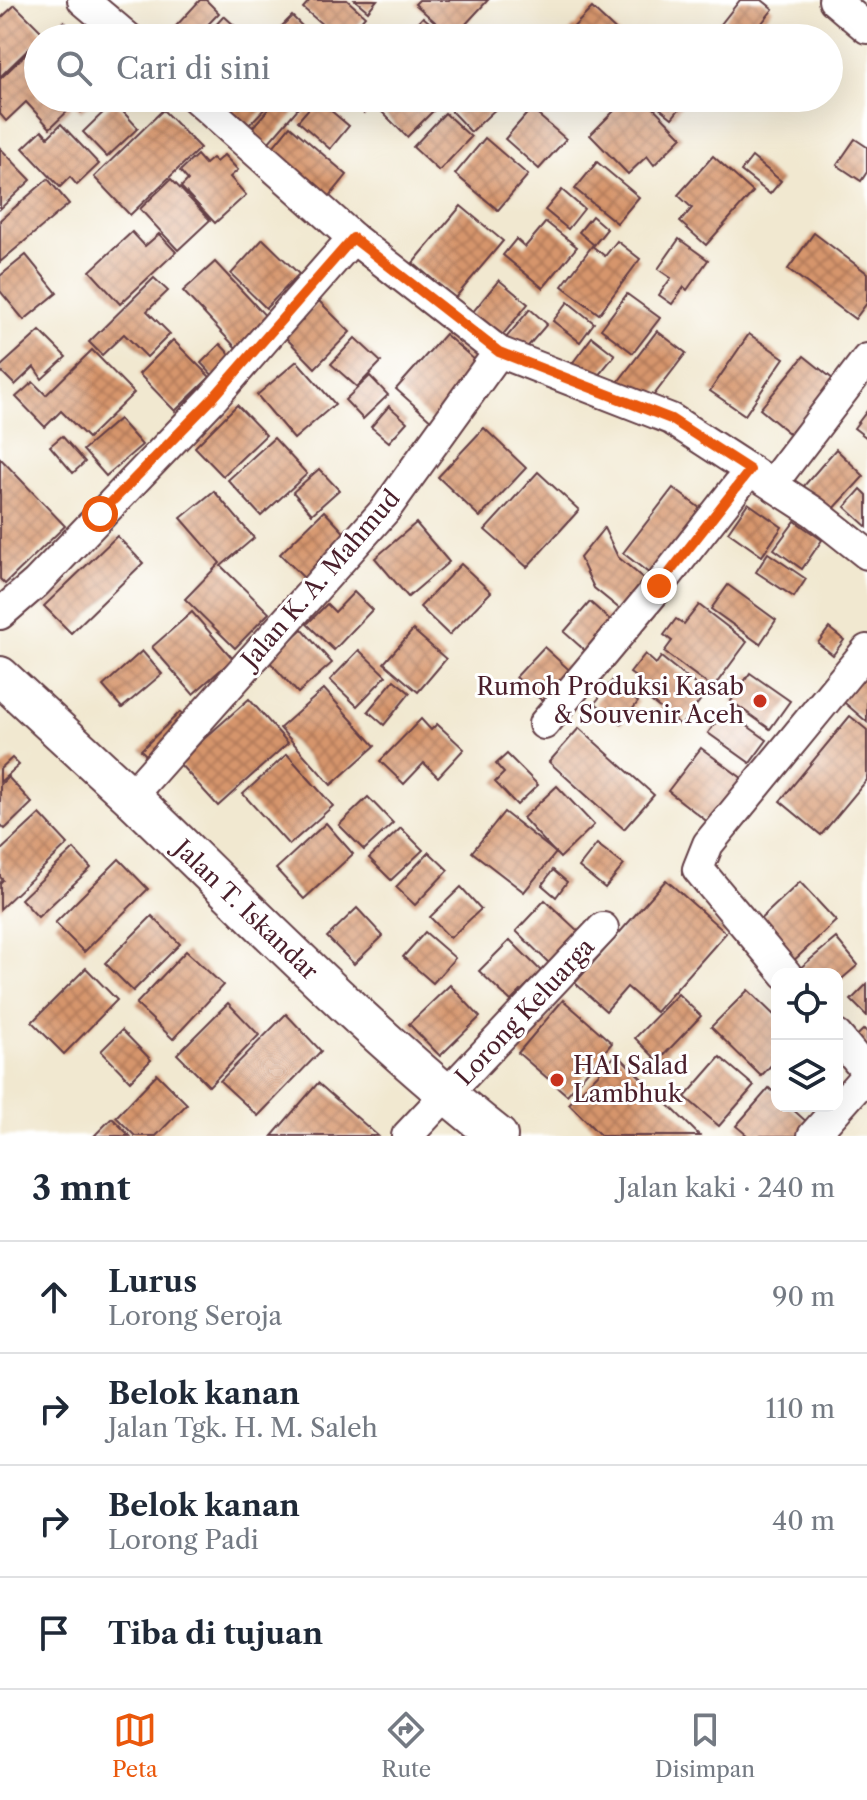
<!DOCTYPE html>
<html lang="id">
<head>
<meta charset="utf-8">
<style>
	:root { --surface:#fff; --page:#f2f2f3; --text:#1f2937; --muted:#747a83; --line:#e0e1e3; --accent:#ea580c }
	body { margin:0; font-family:"Libre Caslon Text",serif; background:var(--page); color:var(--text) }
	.controls { position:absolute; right:24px; bottom:24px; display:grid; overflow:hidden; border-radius:16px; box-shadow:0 8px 32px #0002 }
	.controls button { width:72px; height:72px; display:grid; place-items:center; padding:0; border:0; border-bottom:2px solid var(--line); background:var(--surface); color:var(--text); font:40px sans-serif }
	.stop { position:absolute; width:24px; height:24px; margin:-18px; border:6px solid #ea580c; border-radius:50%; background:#fff }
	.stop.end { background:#ea580c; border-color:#fff; box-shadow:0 2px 8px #0008 }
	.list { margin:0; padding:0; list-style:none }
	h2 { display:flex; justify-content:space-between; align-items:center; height:104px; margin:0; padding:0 32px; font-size:34px }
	h2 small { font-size:26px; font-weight:400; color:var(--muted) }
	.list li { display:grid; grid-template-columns:52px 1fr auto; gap:24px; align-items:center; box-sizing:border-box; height:112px; padding:0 32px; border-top:2px solid var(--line) }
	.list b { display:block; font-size:30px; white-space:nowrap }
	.list p { margin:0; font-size:26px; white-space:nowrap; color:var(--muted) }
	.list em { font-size:26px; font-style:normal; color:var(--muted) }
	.icon { flex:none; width:44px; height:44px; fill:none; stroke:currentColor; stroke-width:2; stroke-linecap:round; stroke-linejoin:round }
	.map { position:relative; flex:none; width:867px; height:1136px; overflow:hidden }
	.search { position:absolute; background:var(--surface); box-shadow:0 8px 32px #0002; left:24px; right:24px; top:24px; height:88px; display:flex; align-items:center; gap:20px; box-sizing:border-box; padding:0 28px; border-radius:44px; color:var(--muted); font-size:30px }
	.sheet { height:552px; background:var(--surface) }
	nav { display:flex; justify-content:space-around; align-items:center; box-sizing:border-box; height:112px; border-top:2px solid var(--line); background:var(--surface); font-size:22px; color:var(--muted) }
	nav a { display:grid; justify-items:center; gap:4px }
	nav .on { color:var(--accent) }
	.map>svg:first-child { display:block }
	.building { fill:url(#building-cross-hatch) }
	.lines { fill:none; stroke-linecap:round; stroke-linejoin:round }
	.minor-casing { stroke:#633d44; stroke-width:34 }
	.tertiary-casing { stroke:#633d44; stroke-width:42 }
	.minor { stroke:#fff; stroke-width:30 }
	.tertiary { stroke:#fff; stroke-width:38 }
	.route { stroke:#ea580c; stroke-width:10 }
	.poi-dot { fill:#c8321e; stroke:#fff; stroke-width:3 }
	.labels { text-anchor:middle; stroke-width:6; stroke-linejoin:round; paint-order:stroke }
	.street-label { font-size:24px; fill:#4a1f2b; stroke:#fff }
	.poi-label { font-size:24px; fill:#4a1f2b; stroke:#fff; text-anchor:end }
</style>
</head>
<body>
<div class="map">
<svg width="867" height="1136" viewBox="0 0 867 1136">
	<defs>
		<pattern id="building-cross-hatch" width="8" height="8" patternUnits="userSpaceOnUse" patternTransform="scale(2)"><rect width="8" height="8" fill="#d6956c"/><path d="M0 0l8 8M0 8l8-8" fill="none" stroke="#b07959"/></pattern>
	</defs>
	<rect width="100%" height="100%" fill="#fff"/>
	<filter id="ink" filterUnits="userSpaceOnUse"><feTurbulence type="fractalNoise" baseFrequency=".0125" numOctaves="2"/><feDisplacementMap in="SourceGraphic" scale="16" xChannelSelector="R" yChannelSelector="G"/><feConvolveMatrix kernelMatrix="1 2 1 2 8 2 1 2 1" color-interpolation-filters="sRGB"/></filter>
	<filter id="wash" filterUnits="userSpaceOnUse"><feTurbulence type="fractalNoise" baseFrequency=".006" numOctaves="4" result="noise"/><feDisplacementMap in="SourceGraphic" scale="32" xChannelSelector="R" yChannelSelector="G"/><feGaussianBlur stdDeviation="1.8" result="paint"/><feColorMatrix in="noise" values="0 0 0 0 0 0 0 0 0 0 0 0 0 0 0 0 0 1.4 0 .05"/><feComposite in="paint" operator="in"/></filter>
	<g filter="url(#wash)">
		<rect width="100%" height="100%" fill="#f1e8d0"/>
		<g id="blocks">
			<!-- building -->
			<g class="building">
				<polygon points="200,0 206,0 219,13 195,38 165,38"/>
				<polygon points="310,0 347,0 365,16 347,38 338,38 303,8"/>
				<polygon points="355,0 377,0 368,11"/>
				<polygon points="419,0 488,0 453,38 415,4"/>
				<polygon points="740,0 762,0 773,9 750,38 710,38"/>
				<polygon points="15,5 44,34 0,77 0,19"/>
				<polygon points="592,8 624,38 628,33 634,38 563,38"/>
				<polygon points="224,16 248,38 204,38"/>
				<polygon points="292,16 314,38 270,38"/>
				<polygon points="423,17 442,33 437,38 404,38"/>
				<polygon points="64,21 80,38 46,38"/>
				<polygon points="34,46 38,50 38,98 63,98 72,107 50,128 26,102 6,121 0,114 0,79"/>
				<polygon points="68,98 96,98 81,112"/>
				<polygon points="212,98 275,98 244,130"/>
				<polygon points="278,98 307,98 262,150 245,136"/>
				<polygon points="347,98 378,98 364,113"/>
				<polygon points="393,98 446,98 407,137 381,111"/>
				<polygon points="466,98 492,98 499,106 471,132 451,111"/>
				<polygon points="627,98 644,98 682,137 654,165 647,156 628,174 590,135"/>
				<polygon points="647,98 688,98 672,118"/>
				<polygon points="317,99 349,126 330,149 298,121"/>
				<polygon points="114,102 138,128 107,157 83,132"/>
				<polygon points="531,109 566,139 539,169 505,139"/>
				<polygon points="163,110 200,148 130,215 94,177"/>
				<polygon points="445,113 471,137 439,171 413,147"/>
				<polygon points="61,124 99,164 77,185 70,177 60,187 23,148 42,130 48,137"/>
				<polygon points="290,126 347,175 326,201 268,153"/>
				<polygon points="485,138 528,175 498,210 455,174"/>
				<polygon points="855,139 867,147 867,172 861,181 837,165"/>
				<polygon points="0,148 31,180 0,209"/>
				<polygon points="197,155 205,164 212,158 216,162 224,155 238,170 230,177 246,195 215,223 181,187 188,180 180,171"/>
				<polygon points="713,156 753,192 706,245 680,222 692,208 678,195"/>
				<polygon points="752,157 781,181 770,194 741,171"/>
				<polygon points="597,162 639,197 617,223 575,189"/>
				<polygon points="48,179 69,204 0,262 0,220"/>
				<polygon points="171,179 210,220 178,250 140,209"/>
				<polygon points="562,190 584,209 568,229 545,210"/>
				<polygon points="461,206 503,241 455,298 413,263"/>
				<polygon points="592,216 607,229 594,245 579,232"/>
				<polygon points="546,222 577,247 543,288 503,255 516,239 525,247"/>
				<polygon points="132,232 145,246 159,234 176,252 120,304 90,271"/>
				<polygon points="814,233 867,273 867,303 855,319 788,269"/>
				<polygon points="263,239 299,274 266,308 231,274"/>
				<polygon points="679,239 708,260 687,290 684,287 672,304 659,295 671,278 658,269"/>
				<polygon points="617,241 640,259 599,314 562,286 592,246 605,256"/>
				<polygon points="26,255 57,293 24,320 0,291 0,276"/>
				<polygon points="215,262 271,322 239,351 183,291"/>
				<polygon points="154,278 168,291 147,311 170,334 147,357 124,334 102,355 89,342"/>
				<polygon points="499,280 528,304 496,343 467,319"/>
				<polygon points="627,294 660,318 633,353 601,329"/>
				<polygon points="319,301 350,332 315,368 284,336"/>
				<polygon points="568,302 594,323 580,342 553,321"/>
				<polygon points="530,309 547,324 517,359 500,345"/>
				<polygon points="40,331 66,357 42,379 34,367 15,385 0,370 0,367"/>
				<polygon points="657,331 686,353 647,404 618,382"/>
				<polygon points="445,334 483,367 434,423 396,389"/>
				<polygon points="749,334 784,358 745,415 710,391"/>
				<polygon points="592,337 615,355 593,382 571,365"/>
				<polygon points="355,338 381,362 357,387 331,364"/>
				<polygon points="173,340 210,377 175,411 139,374"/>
				<polygon points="220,344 236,361 217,380 201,363"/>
				<polygon points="92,350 134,393 88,438 61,411 45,427 16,397 33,382 46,395"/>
				<polygon points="804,356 834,380 790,434 760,409"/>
				<polygon points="297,361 335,404 294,439 257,395"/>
				<polygon points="370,376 388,395 363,419 345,400"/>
				<polygon points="237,405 266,435 223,476 195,447"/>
				<polygon points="389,406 407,422 389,442 371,427"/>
				<polygon points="867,411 867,438 854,428"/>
				<polygon points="119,419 142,445 106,476 83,450"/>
				<polygon points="484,428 526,468 480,517 438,477"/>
				<polygon points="62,436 85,462 73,473 50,446"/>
				<polygon points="274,438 307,474 261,516 228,480"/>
				<polygon points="836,449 864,476 831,512 803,487"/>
				<polygon points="0,458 65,526 5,584 0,579"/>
				<polygon points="319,469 339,490 312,514 293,492"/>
				<polygon points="538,472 579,510 527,567 485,530"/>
				<polygon points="673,488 709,515 659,581 623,553"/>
				<polygon points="861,489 867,495 867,527 845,507"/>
				<polygon points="214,491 254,538 221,566 269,613 235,648 185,599 220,563 181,518"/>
				<polygon points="748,503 782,527 762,556 728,532"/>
				<polygon points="324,511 353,542 310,584 280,554"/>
				<polygon points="795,521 822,540 802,569 774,549"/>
				<polygon points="416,523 449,562 408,597 375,558"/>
				<polygon points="604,528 618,557 650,584 626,614 594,588 580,558"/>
				<polygon points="117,536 143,563 71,633 44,606"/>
				<polygon points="768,553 806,579 794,597 756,572"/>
				<polygon points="461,564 491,592 449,635 420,607"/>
				<polygon points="728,585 776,620 760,644 711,609"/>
				<polygon points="354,592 372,610 334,650 307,624 327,604 335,612"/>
				<polygon points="590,602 617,626 591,656 564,632"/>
				<polygon points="699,605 747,642 713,688 664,652 672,641 664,635 676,619 684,624"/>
				<polygon points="192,612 233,659 193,694 152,647"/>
				<polygon points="829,628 844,640 833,655 818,643"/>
				<polygon points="302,629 332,663 298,693 268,660"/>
				<polygon points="413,630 446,659 418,692 384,663"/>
				<polygon points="544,647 576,676 548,706 516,677"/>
				<polygon points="359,650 386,676 357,706 330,680"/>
				<polygon points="142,651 162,674 122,708 103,686"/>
				<polygon points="645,654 656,664 661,657 706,693 681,725 636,689 642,682 630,673"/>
				<polygon points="867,664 867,722 839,698"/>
				<polygon points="750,673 790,701 770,729 731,701"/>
				<polygon points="394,680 410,693 384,725 368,711"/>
				<polygon points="612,681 638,702 621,724 595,703"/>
				<polygon points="324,689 375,746 331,785 280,728"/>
				<polygon points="249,699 288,743 218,806 178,762"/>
				<polygon points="725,710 767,740 750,763 708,733"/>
				<polygon points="180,712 197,728 158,767 141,750"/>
				<polygon points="850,716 867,730 867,780 821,835 780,801"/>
				<polygon points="421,719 431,730 437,724 464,749 438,777 424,763 404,784 380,761"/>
				<polygon points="579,728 654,795 624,829 549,762"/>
				<polygon points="701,748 743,779 709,823 668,791"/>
				<polygon points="287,754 333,806 289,845 243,794"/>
				<polygon points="507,754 538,785 517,805 495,782 504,773 496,764"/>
				<polygon points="12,758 19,765 0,782 0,769"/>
				<polygon points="8,777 32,803 5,829 0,824 0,785"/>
				<polygon points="557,786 594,825 560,858 523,818"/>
				<polygon points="368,797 393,823 364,850 339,825"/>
				<polygon points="504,812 556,853 524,892 472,852"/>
				<polygon points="40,814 68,844 0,909 0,883 3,880 0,877 0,851"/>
				<polygon points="326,823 353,854 304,899 276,869"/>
				<polygon points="401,828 423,850 391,880 369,858"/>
				<polygon points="597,844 624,865 605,888 579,867"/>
				<polygon points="74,849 91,868 38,917 21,899"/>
				<polygon points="429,852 448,870 415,905 396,887"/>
				<polygon points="119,859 148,889 84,952 55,923"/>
				<polygon points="553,870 567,882 556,897 542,885"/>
				<polygon points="666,880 726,933 656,1012 627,987 606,1011 575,983"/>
				<polygon points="800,882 836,921 790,964 754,925"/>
				<polygon points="461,887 481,909 450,938 430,917"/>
				<polygon points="545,900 579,932 549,963 516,931"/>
				<polygon points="357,908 383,936 354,964 327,937"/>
				<polygon points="152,916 180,944 133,991 105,963"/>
				<polygon points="425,932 455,958 433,983 403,957"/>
				<polygon points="836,938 858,965 837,983 837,974 793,974"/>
				<polygon points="510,940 541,971 511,1001 479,971"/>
				<polygon points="186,951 223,985 173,1039 136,1004"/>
				<polygon points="86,968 117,1000 64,1054 32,1022"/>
				<polygon points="867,984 867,1016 851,1000"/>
				<polygon points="450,985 480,1017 440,1056 409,1024"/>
				<polygon points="748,990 777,1018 777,1059 761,1076 711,1027"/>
				<polygon points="678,994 701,1016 658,1061 635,1038"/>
				<polygon points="563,1000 612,1043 567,1095 518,1053"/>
				<polygon points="228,1003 259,1035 209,1086 177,1054"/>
				<polygon points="286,1014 321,1051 258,1116 220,1081"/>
				<polygon points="864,1029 867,1032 867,1060 846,1046"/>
				<polygon points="122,1030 151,1060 130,1081 101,1051"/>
				<polygon points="617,1054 700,1136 601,1136 569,1104"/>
				<polygon points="720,1057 754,1086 719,1126 685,1097"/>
				<polygon points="157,1074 187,1104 156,1136 135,1136 116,1117"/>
				<polygon points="318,1083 378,1136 272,1136"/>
				<polygon points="769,1088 777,1095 777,1106 789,1106 809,1124 799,1136 748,1136 736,1126"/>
				<polygon points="112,1118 130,1136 94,1136"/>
			</g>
		</g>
	</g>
	<g filter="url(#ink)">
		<use href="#blocks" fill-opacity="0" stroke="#633d44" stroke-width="2"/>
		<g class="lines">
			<defs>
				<g id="minor">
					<polyline points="83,0 128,38"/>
					<polyline points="834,0 867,28"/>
					<polyline points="196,98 353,238 499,352 671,419 814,512 867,554"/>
					<polyline points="772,484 867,359"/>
					<polyline points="0,614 36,583 213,398 353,238"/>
					<polyline points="544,724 659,586 750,470"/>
					<polyline points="130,797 385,510 499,352"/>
					<polyline points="786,974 698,869 708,844 867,650"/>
					<polyline points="837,1036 867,1072"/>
					<polyline points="407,1136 603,928"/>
					<polyline points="813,1136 867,1075"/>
				</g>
				<path id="tertiary" d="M0 676C43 716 87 756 130 796 252 913 365 1031 498 1136"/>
			</defs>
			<!-- minor casing -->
			<use href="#minor" class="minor-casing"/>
			<!-- tertiary casing -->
			<use href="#tertiary" class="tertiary-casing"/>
			<!-- minor -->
			<use href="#minor" class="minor"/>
			<!-- tertiary -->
			<use href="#tertiary" class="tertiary"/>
		</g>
	</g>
	<g class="lines" filter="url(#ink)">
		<!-- route -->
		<polyline class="route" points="100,514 213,398 353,238 499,352 671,419 750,470 659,586"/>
	</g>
	<!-- markers -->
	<g class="poi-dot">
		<circle cx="760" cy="701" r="8"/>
		<circle cx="557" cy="1080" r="8"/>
	</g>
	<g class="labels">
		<!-- street labels -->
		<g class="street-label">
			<text transform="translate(321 579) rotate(-49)" y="8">Jalan K. A. Mahmud</text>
			<text transform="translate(246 910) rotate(44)" y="8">Jalan T. Iskandar</text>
			<text transform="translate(525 1012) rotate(-47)" y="8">Lorong Keluarga</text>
		</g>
		<!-- poi labels -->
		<g class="poi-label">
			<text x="744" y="695">Rumoh Produksi Kasab<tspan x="744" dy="28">&amp; Souvenir Aceh</tspan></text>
			<text x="573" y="1074" text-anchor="start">HAI Salad<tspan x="573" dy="28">Lambhuk</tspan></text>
		</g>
	</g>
</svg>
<div class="controls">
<button><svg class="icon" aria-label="locate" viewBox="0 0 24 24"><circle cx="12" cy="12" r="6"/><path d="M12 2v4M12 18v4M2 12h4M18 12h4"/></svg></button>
<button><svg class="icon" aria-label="layers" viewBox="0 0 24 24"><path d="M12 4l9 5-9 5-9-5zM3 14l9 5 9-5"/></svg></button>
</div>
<div class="stop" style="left:100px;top:514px"></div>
<div class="stop end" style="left:659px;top:586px"></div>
<div class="search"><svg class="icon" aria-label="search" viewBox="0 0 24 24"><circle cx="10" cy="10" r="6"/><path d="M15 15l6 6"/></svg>Cari di sini</div>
</div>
<section class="sheet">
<h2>3 mnt<small>Jalan kaki · 240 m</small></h2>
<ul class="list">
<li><svg class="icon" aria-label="ahead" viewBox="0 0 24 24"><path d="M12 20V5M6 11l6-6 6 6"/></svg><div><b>Lurus</b><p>Lorong Seroja</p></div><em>90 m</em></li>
<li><svg class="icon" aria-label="right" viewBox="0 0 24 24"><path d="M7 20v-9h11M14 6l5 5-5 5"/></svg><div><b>Belok kanan</b><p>Jalan Tgk. H. M. Saleh</p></div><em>110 m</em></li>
<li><svg class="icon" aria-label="right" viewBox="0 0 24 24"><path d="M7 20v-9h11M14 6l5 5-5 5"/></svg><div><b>Belok kanan</b><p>Lorong Padi</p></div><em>40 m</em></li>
<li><svg class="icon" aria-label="arrive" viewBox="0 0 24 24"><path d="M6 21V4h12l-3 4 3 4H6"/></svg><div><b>Tiba di tujuan</b></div></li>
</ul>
</section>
<nav>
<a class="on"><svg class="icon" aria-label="map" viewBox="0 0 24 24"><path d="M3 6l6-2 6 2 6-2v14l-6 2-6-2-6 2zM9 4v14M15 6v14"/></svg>Peta</a>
<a><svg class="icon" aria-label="directions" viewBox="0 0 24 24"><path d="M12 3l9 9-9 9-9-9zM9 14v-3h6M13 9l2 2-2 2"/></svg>Rute</a>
<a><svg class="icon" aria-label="saved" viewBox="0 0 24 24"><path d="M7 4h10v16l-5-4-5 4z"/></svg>Disimpan</a>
</nav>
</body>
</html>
